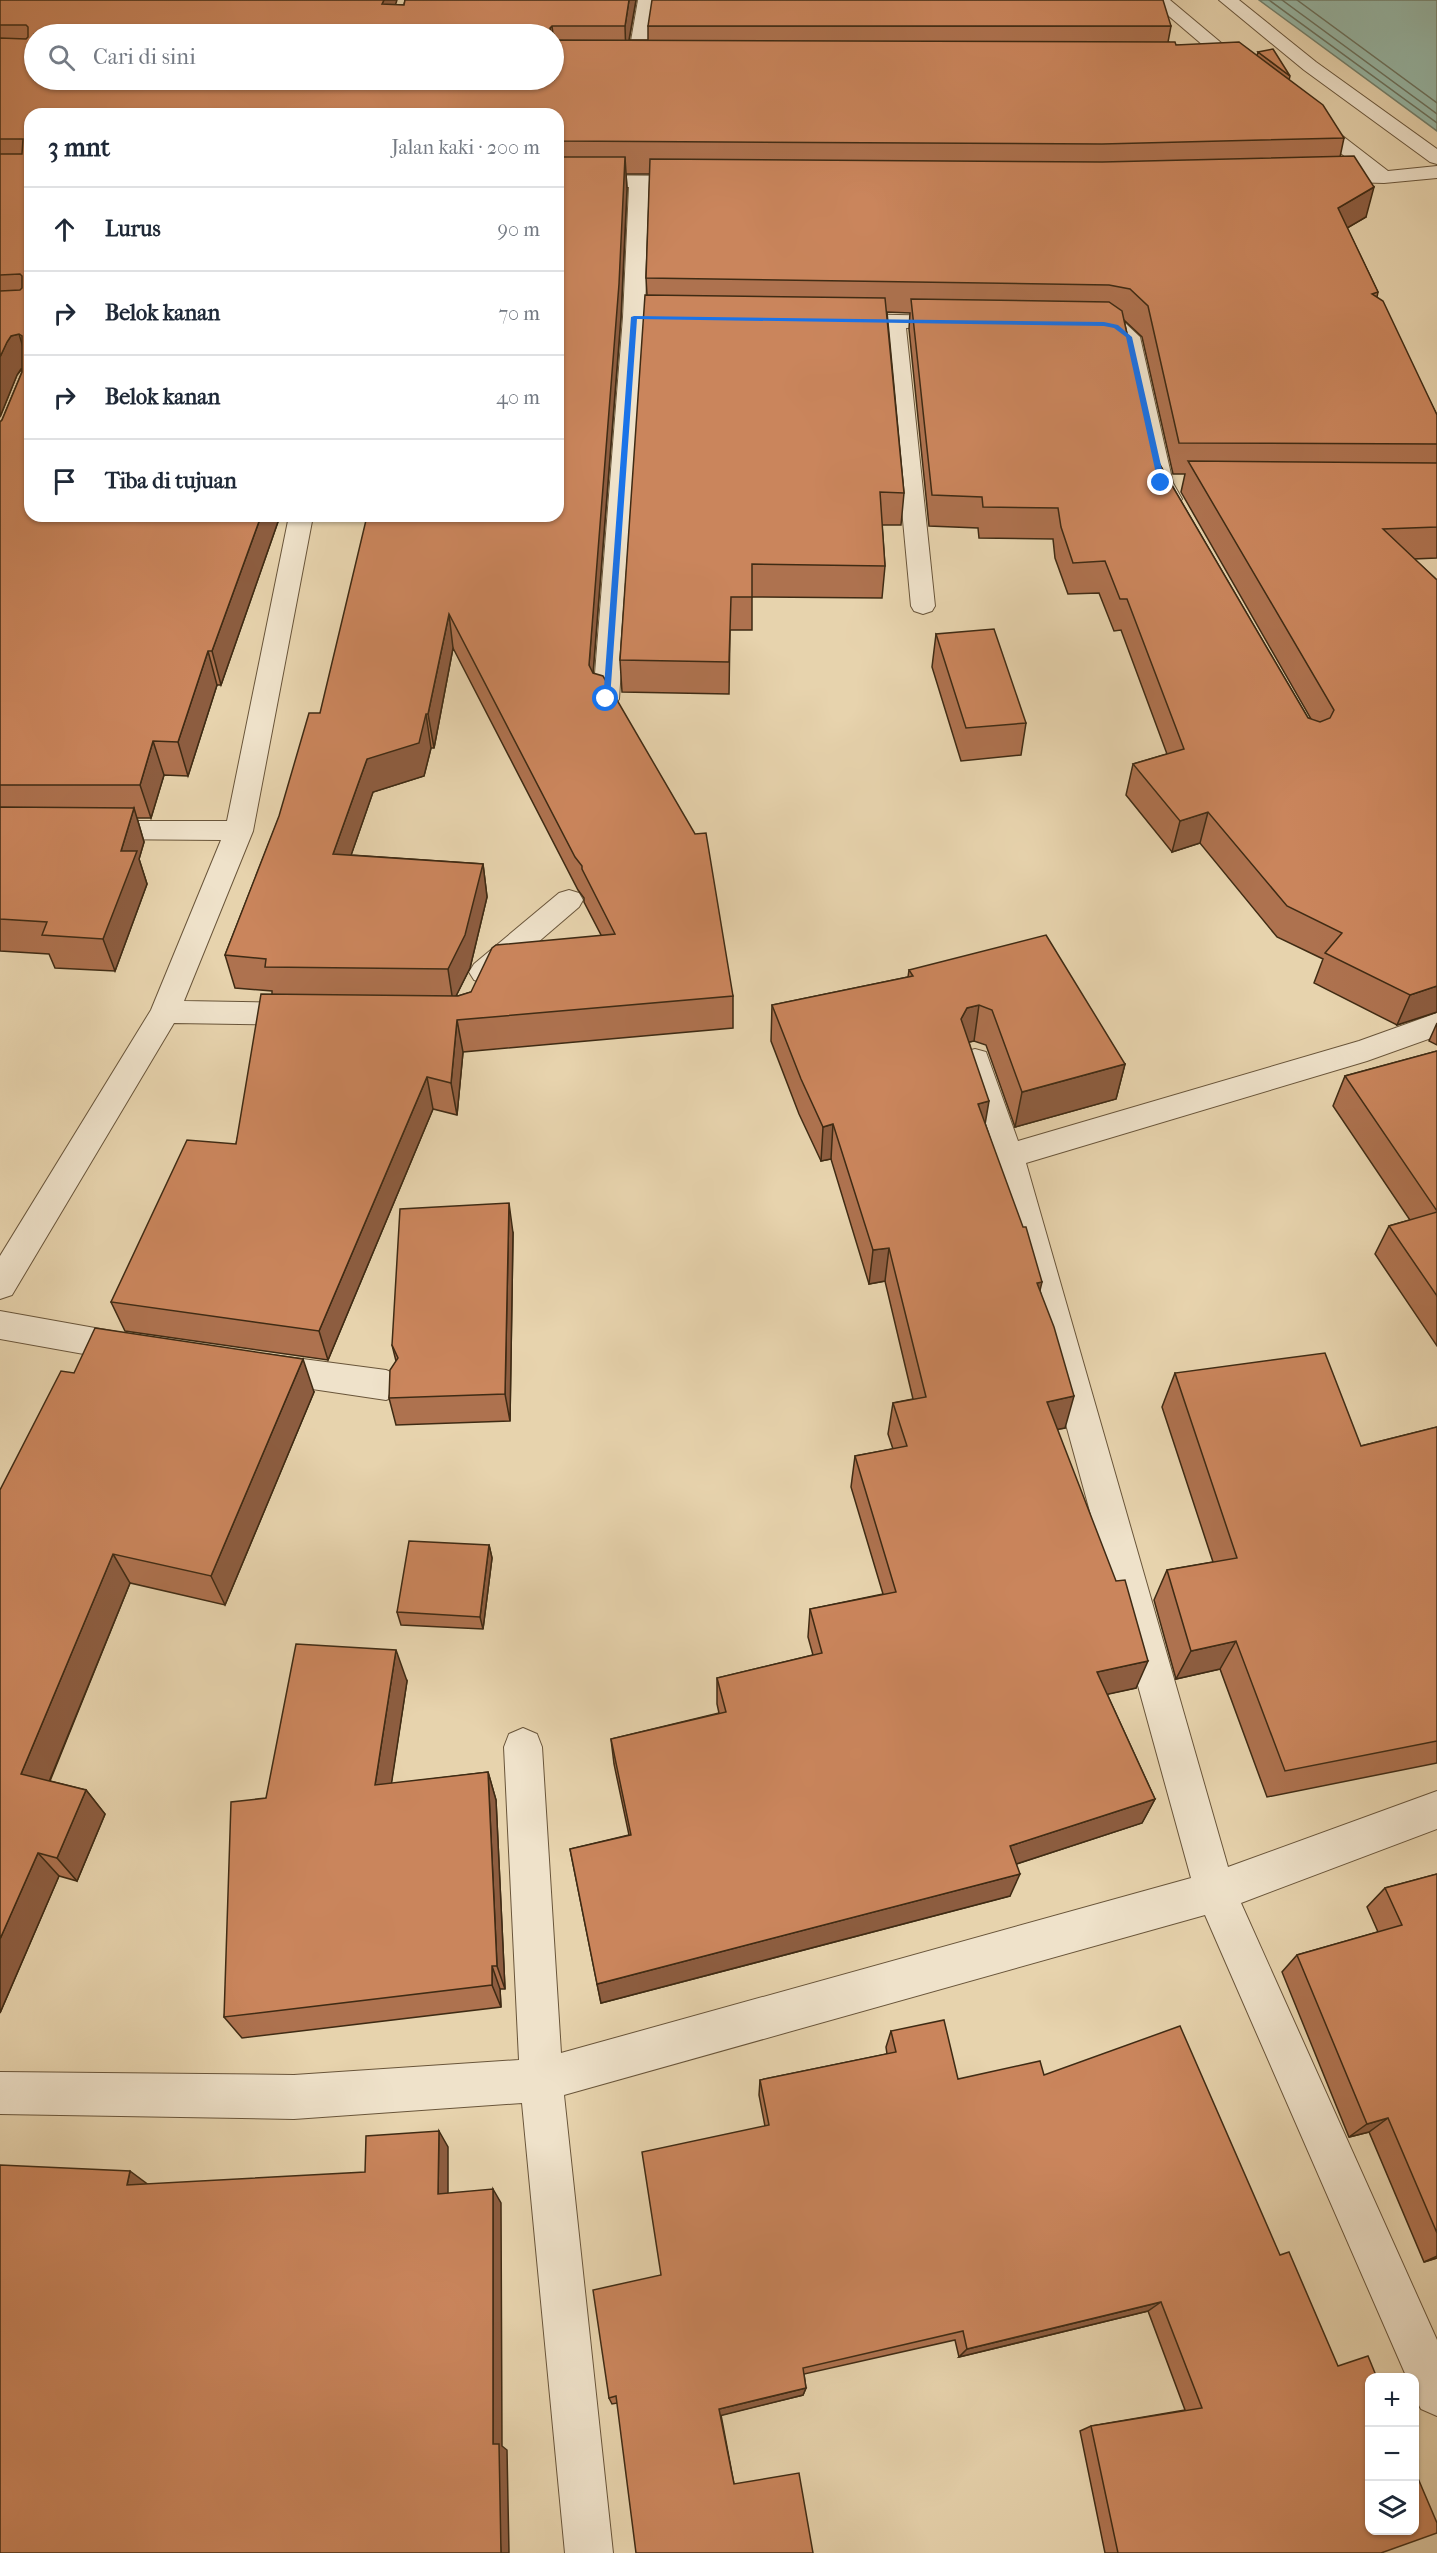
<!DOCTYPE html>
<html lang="id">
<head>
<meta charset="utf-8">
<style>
	:root { --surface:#fff; --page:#f2f2f3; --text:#1f2937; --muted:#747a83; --line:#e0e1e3 }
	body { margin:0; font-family:"IM FELL French Canon",serif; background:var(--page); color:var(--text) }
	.controls { position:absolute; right:18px; bottom:18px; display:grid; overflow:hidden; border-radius:12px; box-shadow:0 2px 4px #0004 }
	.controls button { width:54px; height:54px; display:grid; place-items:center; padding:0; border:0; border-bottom:2px solid var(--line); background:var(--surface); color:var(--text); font:30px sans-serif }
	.stop { position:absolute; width:18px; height:18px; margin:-14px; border:4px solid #1a73e8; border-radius:50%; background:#fff }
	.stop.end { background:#1a73e8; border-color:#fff; box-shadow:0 2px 6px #0008 }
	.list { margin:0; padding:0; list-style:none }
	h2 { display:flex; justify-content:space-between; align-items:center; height:78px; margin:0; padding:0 24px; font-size:26px }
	h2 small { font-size:20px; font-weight:400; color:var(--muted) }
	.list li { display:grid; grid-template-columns:39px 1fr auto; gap:18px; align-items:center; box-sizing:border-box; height:84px; padding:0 24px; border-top:2px solid var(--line) }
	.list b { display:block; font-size:22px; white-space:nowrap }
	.list em { font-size:20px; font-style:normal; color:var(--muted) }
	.icon { flex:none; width:33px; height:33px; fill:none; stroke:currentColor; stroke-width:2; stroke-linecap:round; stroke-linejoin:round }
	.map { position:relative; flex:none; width:1437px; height:2553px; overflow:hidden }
	.search { position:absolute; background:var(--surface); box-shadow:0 2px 4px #0004; left:24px; top:24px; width:540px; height:66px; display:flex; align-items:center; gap:15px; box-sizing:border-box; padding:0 21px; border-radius:33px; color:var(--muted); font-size:22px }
	.panel { position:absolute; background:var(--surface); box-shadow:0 2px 4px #0004; left:24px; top:108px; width:540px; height:414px; border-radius:18px }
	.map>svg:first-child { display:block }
	.water { fill:#97b8a7; stroke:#74806c; stroke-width:1.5 }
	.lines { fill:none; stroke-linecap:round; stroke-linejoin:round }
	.shore { stroke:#6b725e; stroke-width:1.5 }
	.minor-casing { stroke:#69553a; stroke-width:2 }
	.minor { fill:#efe2ca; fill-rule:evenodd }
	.wall { fill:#ae724f; stroke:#3f2b14; stroke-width:1.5; fill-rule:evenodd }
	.shaded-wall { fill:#8d5d40; stroke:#3f2b14; stroke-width:1.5 }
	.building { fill:#ca855c; stroke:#3f2b14; stroke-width:1.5 }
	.route { fill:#1a73e8 }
</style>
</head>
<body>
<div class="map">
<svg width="1437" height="2553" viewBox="0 0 1437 2553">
	<rect width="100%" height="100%" fill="#e7d3ad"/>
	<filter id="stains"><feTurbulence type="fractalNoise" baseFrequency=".00333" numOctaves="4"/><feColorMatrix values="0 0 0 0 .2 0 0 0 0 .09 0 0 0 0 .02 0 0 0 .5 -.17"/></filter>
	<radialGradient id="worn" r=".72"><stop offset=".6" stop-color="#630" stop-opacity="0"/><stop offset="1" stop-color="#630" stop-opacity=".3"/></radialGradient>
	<!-- water -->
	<polygon class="water" points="1259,0 1437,0 1437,131"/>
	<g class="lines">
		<!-- shore -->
		<g class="shore">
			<polyline points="1269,0 1437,123"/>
			<polyline points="1282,0 1437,114"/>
			<polyline points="1297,0 1437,103"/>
		</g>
		<defs>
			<g id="minor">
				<polygon points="638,0 656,0 645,64 642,68 630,68 627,64"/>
				<polygon points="1150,0 1170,0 1250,67 1253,71 1250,75 1238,75"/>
				<polygon points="1219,0 1239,0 1316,62 1437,149 1437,164 1430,162 1304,70"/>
				<polygon points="376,80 394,80 388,114 370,114"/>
				<polygon points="1307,112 1314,114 1388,171 1437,166 1437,178 1384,183 1315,181 1312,177 1315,173 1364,171 1300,122 1298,118 1300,114"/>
				<polygon points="558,175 695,176 702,178 705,182 702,186 695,188 649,188 645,311 697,313 700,318 697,323 644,324 619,699 615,705 606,707 597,705 593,699 623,317 629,187 558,187"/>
				<polygon points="843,314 953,316 961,317 964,322 961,327 906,328 935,606 932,611 923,614 914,611 911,606 885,327 835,325 832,320 835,315"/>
				<polygon points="1086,318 1124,322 1140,337 1173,483 1182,499 1178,504 1170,506 1162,504 1149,483 1119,340 1110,333 1078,329 1075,324 1078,319"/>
				<polygon points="289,516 313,516 253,831 184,1001 302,1003 313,1006 317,1014 313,1022 302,1025 174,1023 12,1295 0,1299 0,1256 151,1010 221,840 95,839 85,837 81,830 85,823 95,821 227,821"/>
				<polygon points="569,890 579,893 583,900 579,907 494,980 484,983 474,980 469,972 474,964 559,893"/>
				<polygon points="1437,1013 1437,1036 1367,1061 1026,1163 1228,1867 1437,1791 1437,1829 1241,1903 1437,2340 1437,2416 1421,2409 1414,2396 1414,2378 1407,2378 1205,1915 564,2095 613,2553 565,2553 522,2103 294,2119 0,2114 0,2072 294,2075 519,2060 504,1747 509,1734 523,1728 537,1734 542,1747 561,2053 1191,1878 992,1156 960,1060 964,1052 975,1049 986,1052 1018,1141 1359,1041"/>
				<polygon points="0,1311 134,1335 146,1339 151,1349 146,1359 134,1363 0,1339"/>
				<polygon points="265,1354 386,1370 398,1375 403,1385 398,1395 386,1400 265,1382 253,1378 248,1368 253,1358"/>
			</g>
		</defs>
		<!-- minor casing -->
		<use href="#minor" class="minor-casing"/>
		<!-- minor -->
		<use href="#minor" class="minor"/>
	</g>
	<!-- wall -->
	<g class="wall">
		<path d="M0 0 404 5 405 0H636L629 40H648V26H1171L1168 42 1176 45 1257 56 1258 52 1290 76 1289 80 1344 138 1340 157 1366 217 1347 228 1378 292 1377 297 1437 415V558L1414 559 1437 580V1012L1397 1025 1314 983 1323 959 1277 937 1200 843 1172 852 1126 795 1133 764 1167 754 1121 630 1114 631 1099 593 1068 594 1055 558 1053 539 979 538 978 528 929 526 909 329 910 313 887 312 904 493 901 525H882L885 566 882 598 752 597V630H730L729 694 622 692 620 660 647 295 646 278 650 174H626L627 189 621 317 593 672 733 996V1028L463 1052 457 1115 433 1109 328 1360 125 1331 111 1302 236 1144 272 994V991L235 988 225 955 320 713 558 516V114H30V516H280L221 685H217L188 776 164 775 151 818H137L144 842 139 859 147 884 115 971 55 968 49 954 0 951V422L2 420 22 372V369L17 375 0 417ZM34 34H554V80L374 84V80ZM1124 320 1142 337 1173 474H1185L1181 492 1311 719 1308 718 1153 453ZM453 648 578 890 584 898V902L601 935 471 992 458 996H456L470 968 487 897 483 864 351 855 373 792 424 776 431 748H434Z"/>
		<polygon points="936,634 1026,723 1021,755 961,761 932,667"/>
		<polygon points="909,970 1125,1064 1116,1099 1015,1127 986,1045 974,1041 969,1042 985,1123 1040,1290 1065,1428 1057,1429 1136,1688 1107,1694 1155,1799 1142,1823 1016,1864 1010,1896 601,2003 570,1849 629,1835 614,1764 611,1739 719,1713 717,1704 717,1678 813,1655 808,1637 810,1609 883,1594 851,1487 855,1456 893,1449 888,1434 893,1403 913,1399 885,1281 869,1284 831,1159 821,1161 799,1114 771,1041 772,1005 908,977"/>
		<polygon points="1437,1023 1437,1045 1429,1041"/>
		<polygon points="1437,1051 1437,1346 1375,1254 1389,1226 1410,1220 1333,1106 1345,1076"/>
		<polygon points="513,1233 510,1421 396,1425 389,1398 396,1361 392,1345"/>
		<polygon points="74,1373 314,1392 225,1605 130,1583 50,1781 86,1790 105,1814 77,1881 59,1876 0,2013"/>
		<polygon points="1175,1373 1361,1446 1437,1427 1437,1763 1267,1797 1220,1669 1176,1679 1154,1600 1167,1570 1213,1562 1162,1407"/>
		<polygon points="489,1545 492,1558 483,1629 401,1625 397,1612"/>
		<polygon points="407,1681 391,1784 488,1772 496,1800 505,1989 500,1989 501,2007 242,2038 224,2017 266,1798"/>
		<polygon points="1437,1874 1437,2258 1424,2262 1369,2132 1349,2137 1282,1972 1297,1955 1378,1932 1367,1907 1385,1888"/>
		<polygon points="891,2031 958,2079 1044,2075 1381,2553 1105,2553 1080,2431 1091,2426 1185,2410 1148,2311 959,2357 955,2340 804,2374 806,2388 803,2395 721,2415 734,2484 813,2553 617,2403 612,2404 609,2398 661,2275 765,2126 759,2095 760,2080 887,2054 886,2047"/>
	</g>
	<!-- shaded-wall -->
	<g class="shaded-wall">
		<polygon points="384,0 397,0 386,34 382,4"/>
		<polygon points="629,0 636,0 626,57 625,26"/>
		<polygon points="552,26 553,34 550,34 550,28"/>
		<polygon points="365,80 374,80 369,114 364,84"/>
		<polygon points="625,157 627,189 621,317 591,699 589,665"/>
		<polygon points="1374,187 1366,217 1330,238 1338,208"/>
		<polygon points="19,334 29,367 21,369 17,375 0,417 0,357 7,342 11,336"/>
		<polygon points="261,516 280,516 221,685 212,651"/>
		<polygon points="449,614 453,648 434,748 428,714"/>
		<polygon points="208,651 217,685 188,776 178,742"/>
		<polygon points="426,714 431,748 424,776 373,792 340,887 333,854 367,759"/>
		<polygon points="153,741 164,775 151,818 140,785"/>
		<polygon points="134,808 144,842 139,859 147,884 115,971 103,939 121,851"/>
		<polygon points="1208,812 1200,843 1172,852 1180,821"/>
		<polygon points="483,864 487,897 470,968 453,1002 448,969"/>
		<polygon points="1437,986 1437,1012 1397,1025 1410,995"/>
		<polygon points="979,1005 974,1041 961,1044 961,1019 967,1008"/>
		<polygon points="457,1020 463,1052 457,1115 451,1083"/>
		<polygon points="1125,1064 1116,1099 1015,1127 1022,1092"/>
		<polygon points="427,1077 433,1109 328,1360 319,1331"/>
		<polygon points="989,1101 983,1136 978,1104"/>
		<polygon points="833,1124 831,1159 821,1161 823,1127"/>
		<polygon points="509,1203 513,1233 510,1421 505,1394"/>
		<polygon points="889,1248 885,1281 869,1284 873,1250"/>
		<polygon points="1042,1282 1034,1315 1037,1283"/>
		<polygon points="303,1359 314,1392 225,1605 211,1576"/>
		<polygon points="1074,1396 1065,1428 1038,1433 1047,1402"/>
		<polygon points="489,1545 492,1558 483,1629 480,1617"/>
		<polygon points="113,1554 130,1583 42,1799 21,1774"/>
		<polygon points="1236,1641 1220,1669 1176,1679 1191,1651"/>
		<polygon points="396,1650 407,1681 387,1813 375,1785"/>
		<polygon points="1148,1661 1136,1688 1086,1699 1097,1672"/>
		<polygon points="488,1772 496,1800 505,1989 497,1966"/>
		<polygon points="86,1790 105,1814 77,1881 57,1858"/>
		<polygon points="1155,1799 1142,1823 1001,1869 1010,1846"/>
		<polygon points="38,1853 59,1876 0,2013 0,1939"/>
		<polygon points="1020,1874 1010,1896 601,2003 597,1984"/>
		<polygon points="492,1966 500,1989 501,2007 492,1985"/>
		<polygon points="1388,2118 1369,2132 1349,2137 1367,2124"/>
		<polygon points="439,2131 448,2147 448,2208 438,2194"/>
		<polygon points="130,2171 150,2186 127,2185"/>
		<polygon points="493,2189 501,2203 502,2446 507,2450 509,2553 501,2553 493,2444"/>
		<polygon points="1437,2256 1437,2258 1424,2262"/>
		<polygon points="1161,2302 1148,2311 959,2357 967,2349"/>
		<polygon points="806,2388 803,2395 719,2416 719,2409"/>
	</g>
	<!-- building -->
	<g class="building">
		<polygon points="0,0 384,0 382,4 404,5 405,0 629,0 625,26 552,26 550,28 550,34 34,34 34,80 365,80 364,84 385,84 386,80 554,80 554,40 1175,42 1176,45 1239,42 1323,105 1344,138 1102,144 558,141 558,114 30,114 30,516 261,516 212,651 208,651 178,742 153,741 140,785 0,785 0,422 2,420 22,372 22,336 19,334 11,336 7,342 0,357 0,291 20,290 22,288 22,276 20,274 0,275 0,154 22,154 23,139 0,139 0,38 26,39 28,37 28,27 26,25 0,25"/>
		<polygon points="652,0 1163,0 1171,26 648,26"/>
		<polygon points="1273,49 1290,76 1258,52"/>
		<polygon points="1354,156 1374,187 1338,208 1378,292 1372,294 1383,301 1437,415 1437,444 1179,443 1148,306 1130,289 1109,285 646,278 650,159 1102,162"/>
		<polygon points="558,157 625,157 619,284 589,665 593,673 603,676 695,834 706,833 733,996 457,1020 451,1083 427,1077 319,1331 111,1302 187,1140 236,1144 261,994 458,996 471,992 492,948 496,945 615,934 582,869 582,866 575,857 449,614 428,714 426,714 419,743 367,759 333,854 483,864 465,935 448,969 265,967 266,959 225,955 279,816 309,713 320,713 367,516 558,516"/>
		<polygon points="645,295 885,298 904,493 880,492 885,566 752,564 752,597 731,597 729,662 620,660"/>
		<polygon points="911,299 1109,302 1122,311 1153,453 1308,718 1320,722 1330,718 1334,710 1188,461 1437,463 1437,527 1383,529 1437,580 1437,986 1410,995 1325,953 1342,933 1287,906 1208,812 1180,821 1133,764 1184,749 1127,599 1120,599 1105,561 1073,563 1061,527 1058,508 983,507 982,497 932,495"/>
		<polygon points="994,629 1026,723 966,728 936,634"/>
		<polygon points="0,807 134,808 121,851 137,851 103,939 42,935 47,922 0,919"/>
		<polygon points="1046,935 1125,1064 1022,1092 992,1010 979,1005 967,1008 961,1019 989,1101 978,1104 1023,1227 1026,1227 1042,1282 1037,1283 1054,1327 1074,1396 1047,1402 1116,1581 1125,1580 1148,1661 1097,1672 1155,1799 1010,1846 1020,1874 597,1984 570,1849 631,1835 611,1739 726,1712 717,1678 822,1653 810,1609 896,1592 855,1456 907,1446 893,1403 926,1397 889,1248 873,1250 833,1124 823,1127 801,1079 772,1005 913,976 909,970"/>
		<polygon points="1437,1051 1437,1211 1345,1076"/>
		<polygon points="509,1203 505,1394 389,1398 390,1370 398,1358 392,1345 400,1209"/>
		<polygon points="1437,1212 1437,1296 1389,1226"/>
		<polygon points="95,1328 303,1359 211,1576 113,1554 21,1774 86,1790 57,1858 38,1853 0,1939 0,1490 61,1371 74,1373"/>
		<polygon points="1325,1353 1361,1446 1437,1427 1437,1741 1285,1771 1236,1641 1191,1651 1167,1570 1237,1558 1175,1373"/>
		<polygon points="409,1541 489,1545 480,1617 397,1612"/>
		<polygon points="296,1644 396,1650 375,1785 488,1772 497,1966 492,1966 492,1985 224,2017 231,1802 266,1798"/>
		<polygon points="1437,1874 1437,2233 1388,2118 1367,2124 1297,1955 1402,1925 1385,1888"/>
		<polygon points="944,2020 958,2079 1040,2061 1044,2075 1180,2026 1280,2255 1289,2252 1338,2366 1368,2356 1377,2378 1370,2378 1370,2530 1414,2530 1414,2469 1437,2523 1437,2533 1381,2553 1118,2553 1091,2426 1202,2408 1161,2302 967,2349 963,2331 803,2368 806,2388 719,2409 734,2484 799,2473 813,2553 636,2553 616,2396 609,2398 593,2290 661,2275 642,2152 769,2125 760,2080 896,2052 891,2031"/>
		<polygon points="439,2131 438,2194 493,2189 493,2444 499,2444 501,2553 0,2553 0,2165 130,2171 127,2185 365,2172 366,2136"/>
	</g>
	<!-- route -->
	<polygon class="route" points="634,316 1104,322 1118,325 1132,337 1165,483 1161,485 1158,483 1126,337 1114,328 1104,326 637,319 610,699 603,701 631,317"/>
	<rect width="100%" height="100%" filter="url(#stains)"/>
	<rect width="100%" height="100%" fill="url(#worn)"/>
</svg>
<div class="controls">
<button>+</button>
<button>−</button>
<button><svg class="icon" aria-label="layers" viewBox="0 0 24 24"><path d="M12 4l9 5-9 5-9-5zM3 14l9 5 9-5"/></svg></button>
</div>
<div class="stop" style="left:606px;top:699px"></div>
<div class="stop end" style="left:1161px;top:483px"></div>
<div class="search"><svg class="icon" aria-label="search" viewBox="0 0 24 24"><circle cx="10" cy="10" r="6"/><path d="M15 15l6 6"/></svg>Cari di sini</div>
<section class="panel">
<h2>3 mnt<small>Jalan kaki · 200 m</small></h2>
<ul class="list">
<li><svg class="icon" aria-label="ahead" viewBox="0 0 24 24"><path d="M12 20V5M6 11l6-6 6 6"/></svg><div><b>Lurus</b></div><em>90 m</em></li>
<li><svg class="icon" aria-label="right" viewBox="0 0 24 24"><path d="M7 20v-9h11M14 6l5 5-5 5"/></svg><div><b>Belok kanan</b></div><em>70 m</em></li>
<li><svg class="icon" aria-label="right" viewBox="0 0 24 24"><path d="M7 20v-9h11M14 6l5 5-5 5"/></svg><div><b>Belok kanan</b></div><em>40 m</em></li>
<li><svg class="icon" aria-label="arrive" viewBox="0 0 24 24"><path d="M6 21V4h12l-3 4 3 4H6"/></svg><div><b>Tiba di tujuan</b></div></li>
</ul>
</section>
</div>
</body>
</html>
